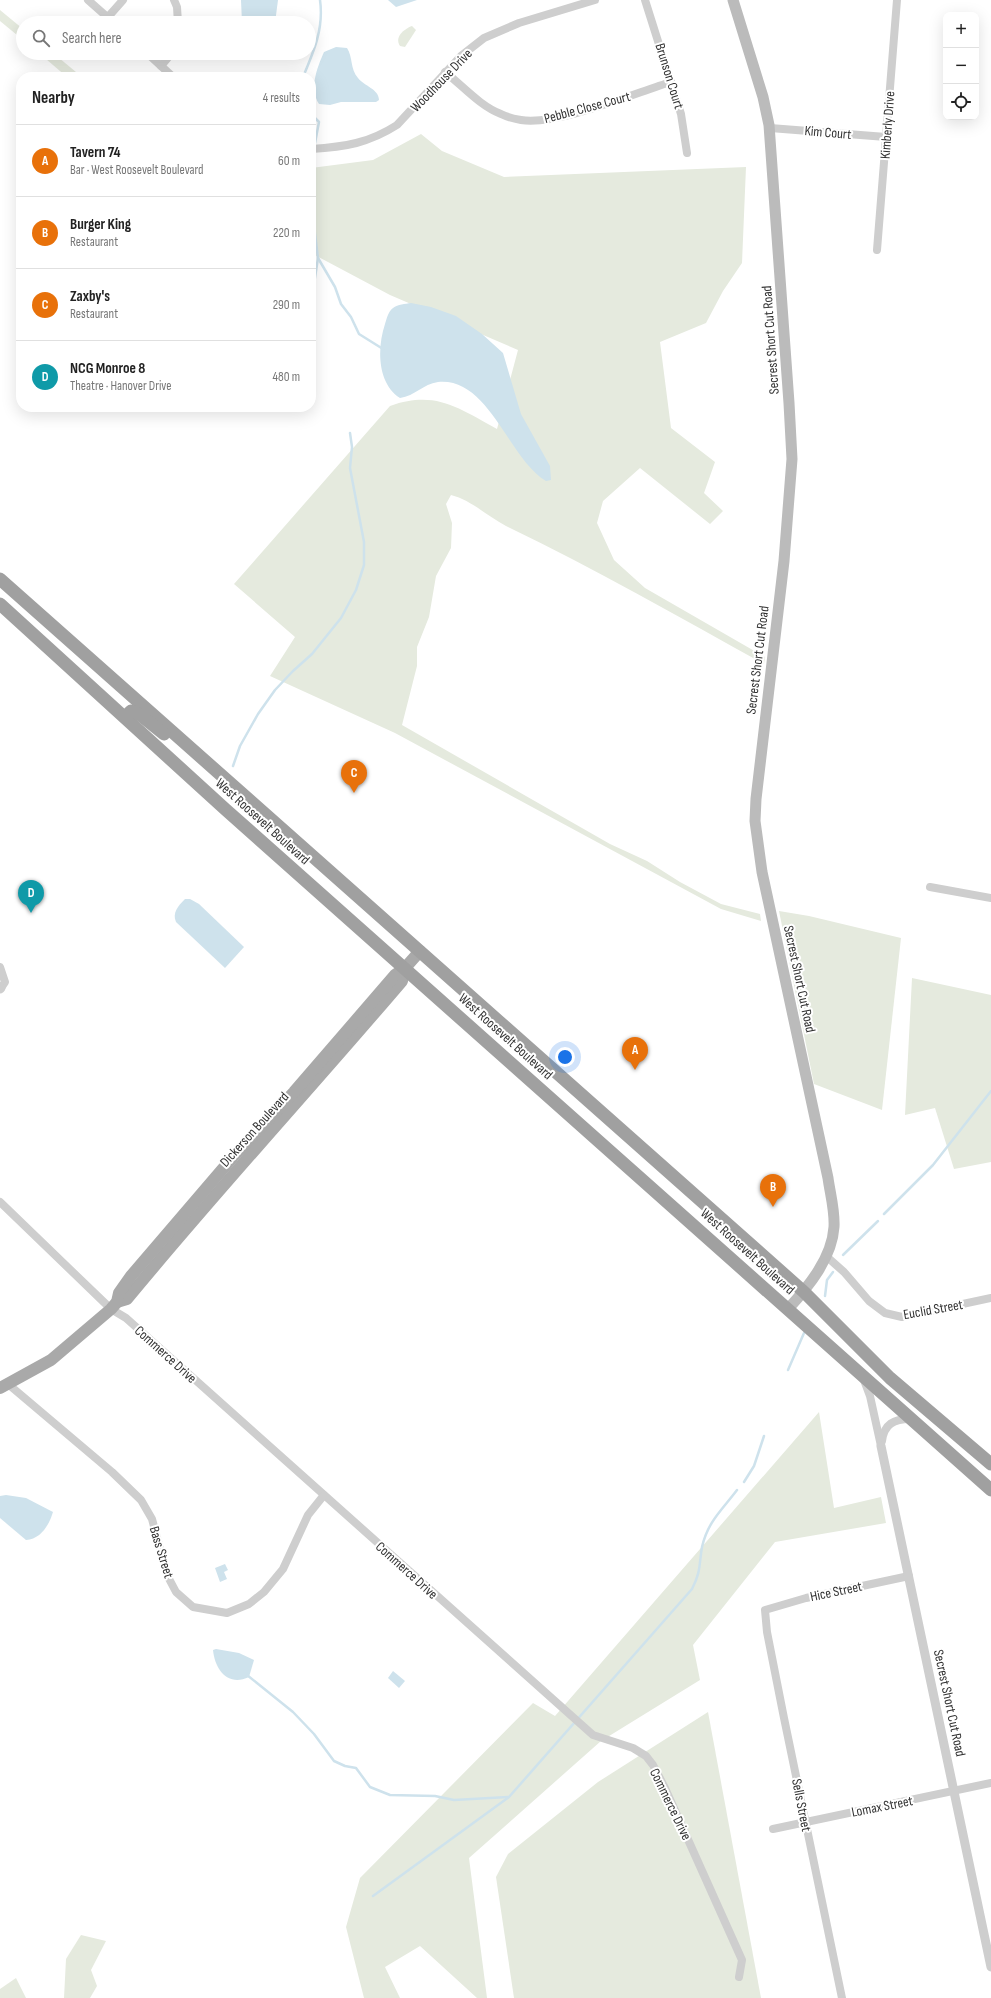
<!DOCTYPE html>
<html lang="en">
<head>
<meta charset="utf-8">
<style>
	:root { --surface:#fff; --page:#f6f6f6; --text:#222; --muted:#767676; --line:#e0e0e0; --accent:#db2777 }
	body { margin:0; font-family:"Sofia Sans Condensed",sans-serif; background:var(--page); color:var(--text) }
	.controls { position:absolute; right:12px; top:12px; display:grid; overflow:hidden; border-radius:8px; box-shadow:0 4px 16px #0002 }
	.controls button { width:36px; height:36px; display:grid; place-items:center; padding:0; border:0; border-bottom:1px solid var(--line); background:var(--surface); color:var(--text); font:20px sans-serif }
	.you { position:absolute; left:565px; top:1057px; width:14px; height:14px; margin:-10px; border:3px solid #fff; border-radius:50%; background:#1a73e8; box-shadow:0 0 0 6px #1a73e833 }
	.badge { display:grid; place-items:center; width:26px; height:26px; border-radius:50%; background:var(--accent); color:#fff; font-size:13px; font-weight:700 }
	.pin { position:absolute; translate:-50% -33px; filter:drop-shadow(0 1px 2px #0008) }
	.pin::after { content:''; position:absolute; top:21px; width:14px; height:12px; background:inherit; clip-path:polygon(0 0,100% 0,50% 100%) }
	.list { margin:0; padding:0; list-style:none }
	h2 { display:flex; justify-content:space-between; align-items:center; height:52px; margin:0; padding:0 16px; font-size:17px }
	h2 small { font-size:13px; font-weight:400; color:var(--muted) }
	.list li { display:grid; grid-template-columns:26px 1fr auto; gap:12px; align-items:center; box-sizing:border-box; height:72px; padding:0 16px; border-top:1px solid var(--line) }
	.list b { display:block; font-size:15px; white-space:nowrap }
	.list p { margin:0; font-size:13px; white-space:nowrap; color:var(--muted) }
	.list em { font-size:13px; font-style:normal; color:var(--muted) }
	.icon { flex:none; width:22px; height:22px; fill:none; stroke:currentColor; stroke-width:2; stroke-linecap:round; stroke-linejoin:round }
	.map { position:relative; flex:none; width:991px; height:1998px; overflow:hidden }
	.search { position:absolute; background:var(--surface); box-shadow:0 4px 16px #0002; left:16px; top:16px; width:300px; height:44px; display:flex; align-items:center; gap:10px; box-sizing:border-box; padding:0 14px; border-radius:22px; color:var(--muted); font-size:15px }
	.panel { position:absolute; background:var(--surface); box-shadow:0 4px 16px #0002; left:16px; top:72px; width:300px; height:340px; border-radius:16px }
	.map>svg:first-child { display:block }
	.green { fill:#e5eade }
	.water { fill:#cee2ec }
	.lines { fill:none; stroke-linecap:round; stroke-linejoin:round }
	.stream { stroke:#cee2ec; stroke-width:2.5 }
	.minor { stroke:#cecece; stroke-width:8 }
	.tertiary { stroke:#cecece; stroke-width:9 }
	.secondary { stroke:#bbb; stroke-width:11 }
	.primary { stroke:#a9a9a9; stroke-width:12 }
	.trunk { stroke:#a0a0a0; stroke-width:13 }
	.labels { text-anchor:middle; stroke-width:4; stroke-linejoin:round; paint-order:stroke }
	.street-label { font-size:14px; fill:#313131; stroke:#fff }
</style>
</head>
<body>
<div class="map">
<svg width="991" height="1998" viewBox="0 0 991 1998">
	<rect width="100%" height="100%" fill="#fff"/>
	<!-- green -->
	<g class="green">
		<polygon points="0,10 23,29 23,40 0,21"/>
		<path d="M412 26 416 30 405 47 400 46C394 37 404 29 412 26Z"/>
		<polygon points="39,53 53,53 82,77 67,77"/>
		<path d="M421 134 442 151 504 177 746 167 742 263 723 291 706 323 660 342 671 428 715 462 704 493 723 511 710 524 640 468 603 501 597 523 614 560 645 588 765 657 764 664C679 617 594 568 506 526 487 516 471 500 451 495L446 504 452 523 451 548 436 576 429 617 417 647V666L402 725 610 844 647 861 680 882 721 904 760 914 761 921 721 909 395 733 270 676 295 637 234 584 390 406C436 390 458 408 497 429L518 350 390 295 311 253V168L373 160Z"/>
		<polygon points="779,911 809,916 901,938 882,1110 814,1084"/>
		<polygon points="912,978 991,995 991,1162 954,1169 935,1108 905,1115"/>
		<polygon points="819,1412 834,1508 881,1497 886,1523 775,1542 693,1645 700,1680 601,1741 469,1858 487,1998 477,1998 420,1946 385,1967 400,1998 364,1998 346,1927 360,1878 533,1703 555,1716"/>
		<polygon points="708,1712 761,1998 514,1998 496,1877 508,1854 598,1782"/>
		<polygon points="81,1935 106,1941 91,1970 97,1986 90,1998 64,1998 66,1959"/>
		<polygon points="16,1978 26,1998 0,1998 0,1989"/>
	</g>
	<!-- water -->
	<g class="water">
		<polygon points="241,0 278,0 275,23 242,23"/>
		<polygon points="388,0 417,0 396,7"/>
		<path d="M336 47 347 48C353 57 350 69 358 78 364 86 379 89 379 100L376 102H341L330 105 319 104C309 88 317 68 324 52Z"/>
		<path d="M411 303 431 307 456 316 482 334 503 353 521 414 550 466 551 480 546 481C508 458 489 377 438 382 423 384 415 396 400 398 377 383 377 348 385 324 387 318 388 312 393 308 398 304 405 304 411 303Z"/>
		<path d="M185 899H190L199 904 244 947 225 968 176 922C172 913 178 906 185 899Z"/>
		<path d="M6 1495 26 1498 53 1512C49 1525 41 1539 26 1540L0 1518V1496Z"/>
		<polygon points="225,1564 228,1570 224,1572 227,1579 220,1582 215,1568"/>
		<path d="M216 1649 239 1653 254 1660 249 1677C228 1687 215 1670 213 1650Z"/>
		<polygon points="393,1671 405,1681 399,1688 388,1678"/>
	</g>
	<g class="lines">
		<!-- stream -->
		<g class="stream">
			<path d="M303 77C314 51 324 28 320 0"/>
			<polyline points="311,114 319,122 315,143"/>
			<polyline points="311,158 313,153"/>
			<polyline points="311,202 318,258 314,284"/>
			<polyline points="318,258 335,287 341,304 351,317 359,334 383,349"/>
			<polyline points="233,766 240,746 258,714 275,690 293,671 312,654 341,618 356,590 364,565 364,542 350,468 352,447 350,433"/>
			<polyline points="884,1214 933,1165 991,1091"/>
			<polyline points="843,1255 878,1221"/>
			<polyline points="825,1296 827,1280 833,1272"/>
			<polyline points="788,1370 804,1333"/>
			<polyline points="744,1482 754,1466 764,1436"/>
			<polyline points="247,1675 293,1712 314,1734 334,1761 345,1766 356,1768 370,1787 390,1795 435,1796 454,1800 508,1797"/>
			<path d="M373 1896 509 1797 692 1589C701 1572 699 1564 702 1547 708 1521 722 1510 737 1490"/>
		</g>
		<!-- minor -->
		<g class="minor">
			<polyline points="88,0 114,23"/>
			<polyline points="174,0 177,7 178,23"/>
			<polyline points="645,0 681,114 687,153"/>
			<polyline points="108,17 123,0"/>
			<polyline points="147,53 173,77"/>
			<polyline points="161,66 172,53"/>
			<path d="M445 72C463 86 480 106 501 114 507 117 515 119 521 120 557 126 635 93 671 82"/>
			<polyline points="770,128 886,137"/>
			<path d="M311 149C345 147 369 143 397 125L461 56 484 38 519 23 595 0"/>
			<polyline points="877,250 897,0"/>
			<polyline points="930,887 991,898"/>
			<polyline points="0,967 5,982 1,988"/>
			<polyline points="0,1202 111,1309 126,1318 584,1727 593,1735 633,1748 646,1756 653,1765 664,1786 742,1960 739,1977"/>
			<polyline points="826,1256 844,1272 869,1301 885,1313 902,1317 991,1298"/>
			<polyline points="864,1380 870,1396 881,1446"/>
			<polyline points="8,1384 112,1472 141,1500 152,1519 167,1575 176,1592 193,1607 227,1613 249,1604 264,1592 283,1569 308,1515 324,1495"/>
			<path d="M882 1441C884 1424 894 1419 910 1419"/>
			<polyline points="773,1829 991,1783"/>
			<polyline points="842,1998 784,1718 767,1632 765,1610 806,1598 909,1576"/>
		</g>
		<!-- tertiary -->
		<g class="tertiary">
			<polyline points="0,989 1,988"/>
			<polyline points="881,1446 991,1967"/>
		</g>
		<!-- secondary -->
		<path class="secondary" d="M733 0 763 97 769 125 789 403 792 459 784 561 756 799 755 821 762 872 828 1178C830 1193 835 1211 834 1227 832 1258 809 1286 788 1309"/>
		<!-- primary -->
		<g class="primary">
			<path d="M117 1302 127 1299C216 1191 311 1088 402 981L405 968"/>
			<polyline points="0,1388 51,1360 111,1309 117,1302 119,1293 131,1276 233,1157 294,1092 395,975 405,968 420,951"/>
		</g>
		<!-- trunk -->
		<g class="trunk">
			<polyline points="0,579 804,1292 890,1378 991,1464"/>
			<polyline points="0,604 225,809 991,1490"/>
			<polyline points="125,717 131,711 139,714 164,734"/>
		</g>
	</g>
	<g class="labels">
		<!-- street labels -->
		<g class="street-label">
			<text transform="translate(670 76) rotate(73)" y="5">Brunson Court</text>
			<text transform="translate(441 80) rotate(-46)" y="5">Woodhouse Drive</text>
			<text transform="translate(587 107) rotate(-15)" y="5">Pebble Close Court</text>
			<text transform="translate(887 125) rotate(-86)" y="5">Kimberly Drive</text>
			<text transform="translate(828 132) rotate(5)" y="5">Kim Court</text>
			<text transform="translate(770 340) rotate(-94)" y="5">Secrest Short Cut Road</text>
			<text transform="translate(757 660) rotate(-83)" y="5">Secrest Short Cut Road</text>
			<text transform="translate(263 821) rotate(42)" y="5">West Roosevelt Boulevard</text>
			<text transform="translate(800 979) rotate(78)" y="5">Secrest Short Cut Road</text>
			<text transform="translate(506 1036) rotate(42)" y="5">West Roosevelt Boulevard</text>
			<text transform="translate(254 1129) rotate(-48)" y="5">Dickerson Boulevard</text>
			<text transform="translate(748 1251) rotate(42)" y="5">West Roosevelt Boulevard</text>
			<text transform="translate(933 1309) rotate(-10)" y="5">Euclid Street</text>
			<text transform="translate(166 1354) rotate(42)" y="5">Commerce Drive</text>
			<text transform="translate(162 1552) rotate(73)" y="5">Bass Street</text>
			<text transform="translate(407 1570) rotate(42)" y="5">Commerce Drive</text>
			<text transform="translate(836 1591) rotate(-12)" y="5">Hice Street</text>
			<text transform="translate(950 1703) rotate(78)" y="5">Secrest Short Cut Road</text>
			<text transform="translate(671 1804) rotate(64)" y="5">Commerce Drive</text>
			<text transform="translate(802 1805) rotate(79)" y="5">Sells Street</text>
			<text transform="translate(882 1806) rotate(-11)" y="5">Lomax Street</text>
		</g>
	</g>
</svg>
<div class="controls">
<button>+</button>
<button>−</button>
<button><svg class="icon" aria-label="locate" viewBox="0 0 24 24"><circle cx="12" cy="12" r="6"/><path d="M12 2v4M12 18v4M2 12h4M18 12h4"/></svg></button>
</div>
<div class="you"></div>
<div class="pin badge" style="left:635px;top:1070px;background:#e8710a">A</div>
<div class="pin badge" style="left:773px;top:1207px;background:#e8710a">B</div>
<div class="pin badge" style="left:354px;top:793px;background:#e8710a">C</div>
<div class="pin badge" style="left:31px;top:913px;background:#0f9aa8">D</div>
<div class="search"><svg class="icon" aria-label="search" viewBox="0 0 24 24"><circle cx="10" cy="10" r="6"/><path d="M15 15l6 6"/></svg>Search here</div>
<section class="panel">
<h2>Nearby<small>4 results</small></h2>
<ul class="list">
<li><span class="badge" style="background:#e8710a">A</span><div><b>Tavern 74</b><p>Bar · West Roosevelt Boulevard</p></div><em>60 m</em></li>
<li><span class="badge" style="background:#e8710a">B</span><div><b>Burger King</b><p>Restaurant</p></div><em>220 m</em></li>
<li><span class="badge" style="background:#e8710a">C</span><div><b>Zaxby's</b><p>Restaurant</p></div><em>290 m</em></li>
<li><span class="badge" style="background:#0f9aa8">D</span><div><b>NCG Monroe 8</b><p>Theatre · Hanover Drive</p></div><em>480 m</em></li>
</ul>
</section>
</div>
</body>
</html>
